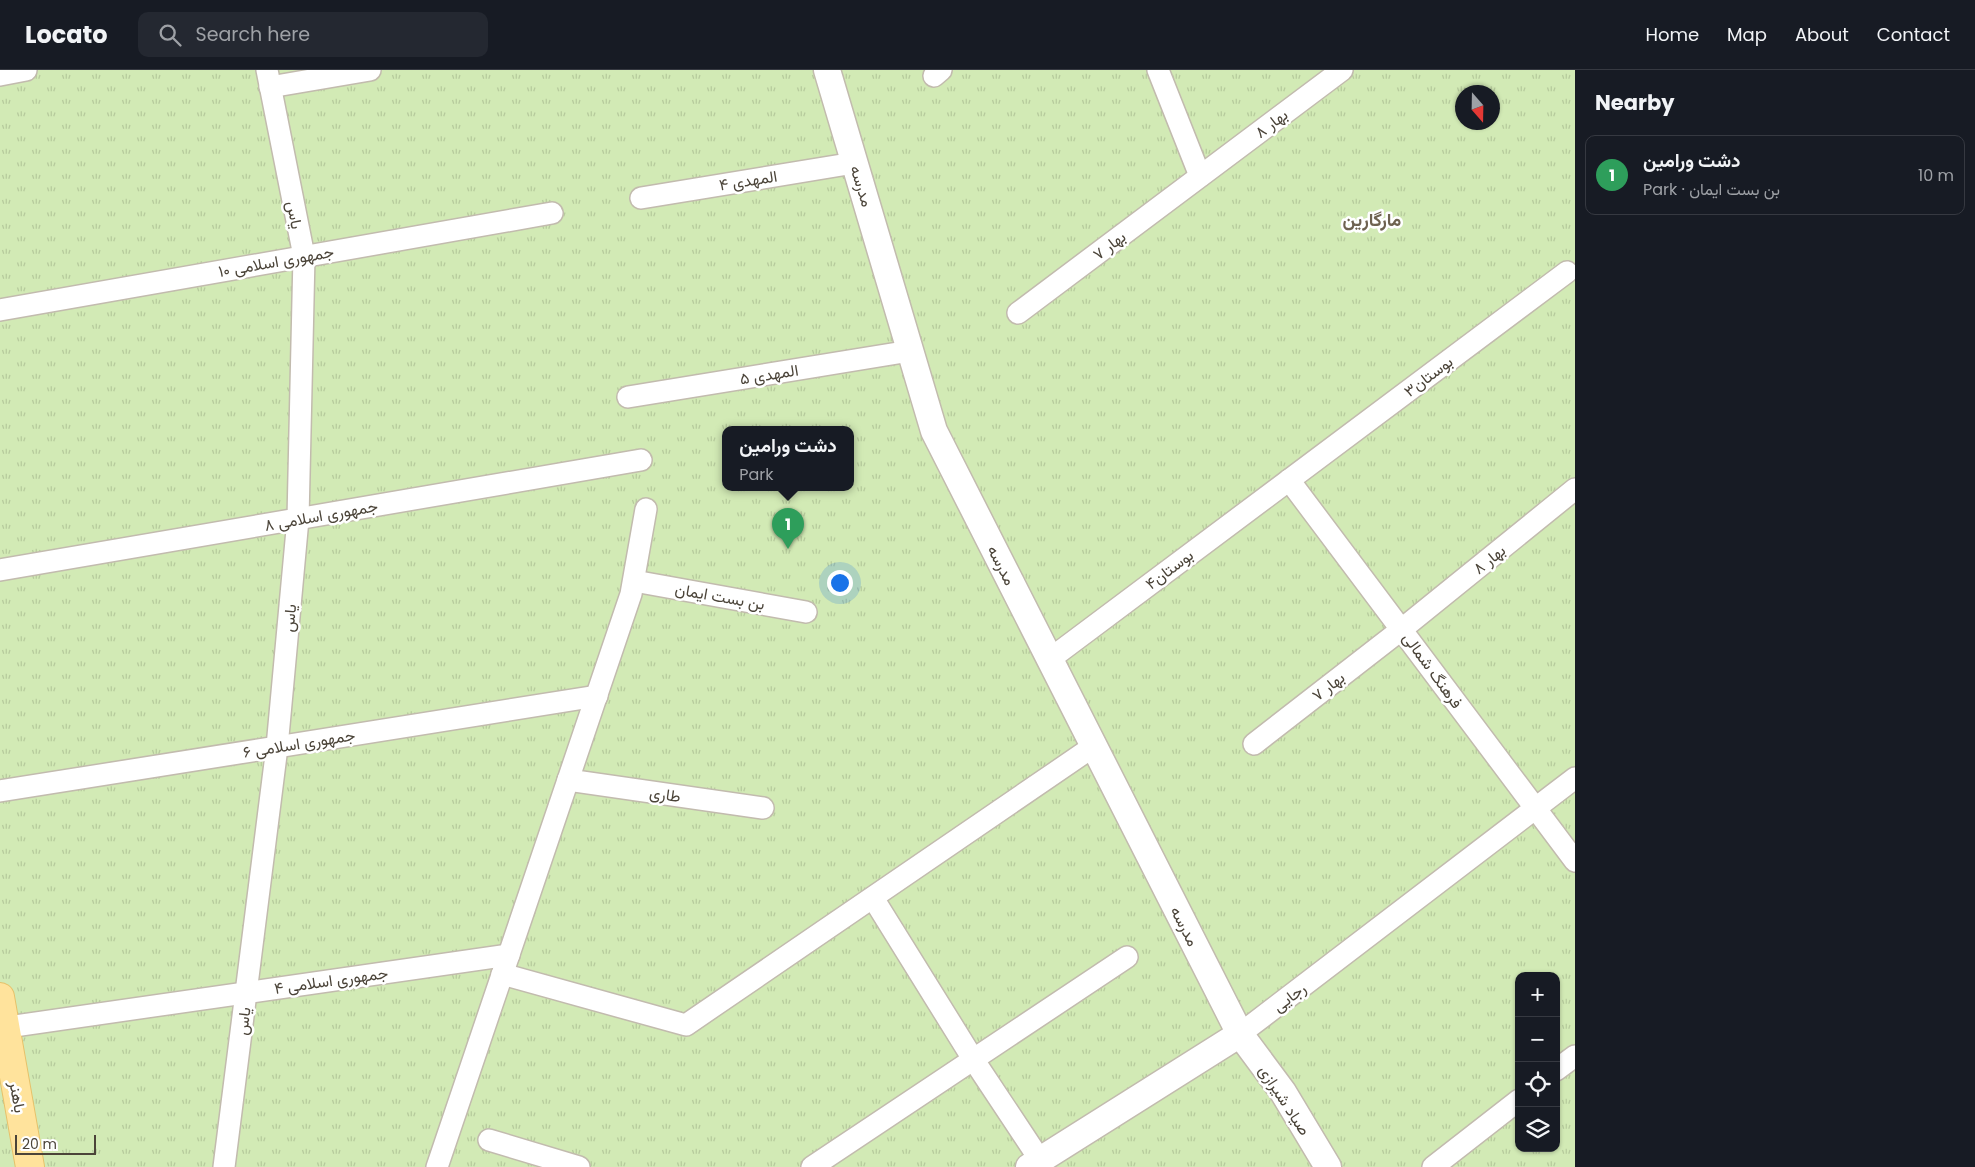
<!DOCTYPE html>
<html lang="en">
<head>
<meta charset="utf-8">
<style>
	:root { --surface:#171b24; --page:#242831; --text:#f1f3f6; --muted:#9ea1a6; --line:#363941; --accent:#0f766e }
	body { margin:0; font-family:Poppins,Vazirmatn,sans-serif; background:var(--page); color:var(--text) }
	.controls { position:absolute; right:15px; bottom:15px; display:grid; overflow:hidden; border-radius:10px; box-shadow:0 1px 4px #0004 }
	.controls button { width:45px; height:45px; display:grid; place-items:center; padding:0; border:0; border-bottom:1px solid var(--line); background:var(--surface); color:var(--text); font:25px sans-serif }
	.compass { position:absolute; left:1455px; top:15px; width:45px; height:45px; border-radius:50%; background:var(--surface); box-shadow:0 1px 4px #0004; rotate:160deg }
	.scale { position:absolute; left:15px; bottom:12px; width:81px; box-sizing:border-box; padding-left:5px; border:2px solid #4b4439; border-top:0; font-size:14px; line-height:18px; white-space:nowrap; color:#4b4439; -webkit-text-stroke:4px #fff; paint-order:stroke }
	.you { position:absolute; left:839px; top:512px; width:18px; height:18px; margin:-12px; border:4px solid #fff; border-radius:50%; background:#1a73e8; box-shadow:0 0 0 8px #1a73e833 }
	.badge { display:grid; place-items:center; width:32px; height:32px; border-radius:50%; background:var(--accent); color:#fff; font-size:16px; font-weight:700 }
	.pin { position:absolute; translate:-50% -41px; filter:drop-shadow(0 1px 2px #0008) }
	.pin::after { content:''; position:absolute; top:26px; width:18px; height:15px; background:inherit; clip-path:polygon(0 0,100% 0,50% 100%) }
	.popup { position:absolute; left:722px; top:356px; width:132px; height:65px; box-sizing:border-box; display:grid; place-content:center; border-radius:10px; background:var(--surface); filter:drop-shadow(0 1px 4px #0005); font-size:16px; white-space:nowrap; color:var(--muted) }
	.popup b { font-size:19px; color:var(--text) }
	.popup::after { content:''; position:absolute; left:50%; top:100%; margin-left:-10px; border:10px solid transparent; border-top-color:var(--surface) }
	.list { margin:0; padding:0; list-style:none }
	h2 { display:flex; justify-content:space-between; align-items:center; height:65px; margin:0; padding:0 20px; font-size:21px }
	h2 small { font-size:16px; font-weight:400; color:var(--muted) }
	.list li { display:grid; grid-template-columns:32px 1fr auto; gap:15px; align-items:center; box-sizing:border-box; height:80px; margin:0 10px 10px; padding:0 10px; border:1px solid var(--line); border-radius:10px }
	.list b { display:block; font-size:19px; white-space:nowrap }
	.list p { margin:0; font-size:16px; white-space:nowrap; color:var(--muted) }
	.list em { font-size:16px; font-style:normal; color:var(--muted) }
	.icon { flex:none; width:28px; height:28px; fill:none; stroke:currentColor; stroke-width:2; stroke-linecap:round; stroke-linejoin:round }
	.map { position:relative; flex:none; width:1575px; height:1097px; overflow:hidden }
	header { display:flex; align-items:center; gap:30px; box-sizing:border-box; height:70px; padding:0 25px; background:var(--surface); border-bottom:1px solid var(--line) }
	header strong { font-size:24px }
	nav { display:flex; gap:28px; margin-inline-start:auto; font-size:18px }
	.search { width:350px; height:45px; background:var(--page); display:flex; align-items:center; gap:12px; box-sizing:border-box; padding:0 18px; border-radius:10px; color:var(--muted); font-size:19px }
	main { display:flex }
	aside { flex:1; background:var(--surface) }
	.map>svg:first-child { display:block }
	.park { fill:url(#park-tufts); fill-rule:evenodd }
	.lines { fill:none; stroke-linecap:round; stroke-linejoin:round }
	.minor-casing { stroke:#c2bbae; stroke-width:24 }
	.tertiary-casing { stroke:#c2bbae; stroke-width:29 }
	.primary-casing { stroke:#e6c16a; stroke-width:30 }
	.minor { stroke:#fff; stroke-width:21 }
	.tertiary { stroke:#fff; stroke-width:26 }
	.primary { stroke:#ffe39c; stroke-width:28 }
	.labels { text-anchor:middle; stroke-width:5; stroke-linejoin:round; paint-order:stroke }
	.street-label { font-size:16px; fill:#4b4439; stroke:#fff }
	.neighbourhood-label { font-size:18px; font-weight:bold; fill:#6e6250; stroke:#fff }
</style>
</head>
<body>
<header>
<strong>Locato</strong>
<div class="search"><svg class="icon" aria-label="search" viewBox="0 0 24 24"><circle cx="10" cy="10" r="6"/><path d="M15 15l6 6"/></svg>Search here</div>
<nav><a>Home</a><a>Map</a><a>About</a><a>Contact</a></nav>
</header>
<main>
<div class="map">
<svg width="1575" height="1097" viewBox="0 0 1575 1097">
	<defs>
		<pattern id="park-tufts" width="24" height="20" patternUnits="userSpaceOnUse" patternTransform="scale(1.25)"><rect width="24" height="20" fill="#d2eab5"/><path d="M3 7l-1-3M5 7V3M7 7l1-3M15 17l-1-3M17 17v-4M19 17l1-3" fill="none" stroke="#b6ca9c"/></pattern>
	</defs>
	<rect width="100%" height="100%" fill="#f6f3ec"/>
	<!-- park -->
	<path class="park" d="M0 0H1575V1097H0ZM1462 22H1492V52H1462ZM726 360H850V418H726ZM1519 906H1556V1078H1519Z"/>
	<g class="lines">
		<defs>
			<g id="minor">
				<polyline points="1158,0 1200,106"/>
				<polyline points="0,5 26,0"/>
				<polyline points="934,6 941,0"/>
				<polyline points="270,17 370,0"/>
				<polyline points="641,128 854,93"/>
				<polyline points="0,240 552,143"/>
				<polyline points="1018,243 1342,0"/>
				<polyline points="628,327 910,281"/>
				<polyline points="1289,410 1575,791"/>
				<polyline points="0,500 641,390"/>
				<polyline points="634,511 806,542"/>
				<polyline points="1050,589 1567,202"/>
				<polyline points="1254,674 1402,559 1575,419"/>
				<polyline points="568,710 763,738"/>
				<polyline points="0,721 597,626"/>
				<polyline points="873,828 973,989 1040,1090"/>
				<polyline points="502,904 686,955 1094,676"/>
				<polyline points="0,958 509,885"/>
				<polyline points="1240,964 1575,708"/>
				<polyline points="1556,1000 1575,986"/>
				<polyline points="489,1070 579,1097"/>
				<polyline points="224,1097 277,677 298,449 304,186 267,0"/>
				<polyline points="437,1097 631,524 646,439"/>
				<polyline points="812,1097 1127,887"/>
				<polyline points="1433,1097 1519,1030"/>
			</g>
			<g id="tertiary">
				<polyline points="827,0 934,361 1240,964 1283,1022 1328,1097"/>
				<polyline points="1029,1097 1240,964"/>
			</g>
			<polyline id="primary" points="0,927 30,1097"/>
		</defs>
		<!-- minor casing -->
		<use href="#minor" class="minor-casing"/>
		<!-- tertiary casing -->
		<use href="#tertiary" class="tertiary-casing"/>
		<!-- primary casing -->
		<use href="#primary" class="primary-casing"/>
		<!-- minor -->
		<use href="#minor" class="minor"/>
		<!-- tertiary -->
		<use href="#tertiary" class="tertiary"/>
		<!-- primary -->
		<use href="#primary" class="primary"/>
	</g>
	<g class="labels">
		<!-- street labels -->
		<g class="street-label">
			<text transform="translate(1271 53) rotate(-37)" y="6">بهار ۸</text>
			<text transform="translate(748 110) rotate(-9)" y="6">المهدی ۴</text>
			<text transform="translate(862 116) rotate(73)" y="6">مدرسه</text>
			<text transform="translate(295 145) rotate(79)" y="6">یاس</text>
			<text transform="translate(1109 175) rotate(-37)" y="6">بهار ۷</text>
			<text transform="translate(276 191) rotate(-10)" y="6">جمهوری اسلامی ۱۰</text>
			<text transform="translate(769 304) rotate(-9)" y="6">المهدی ۵</text>
			<text transform="translate(1428 306) rotate(-37)" y="6">بوستان۳</text>
			<text transform="translate(321 445) rotate(-10)" y="6">جمهوری اسلامی ۸</text>
			<text transform="translate(1489 489) rotate(-39)" y="6">بهار ۸</text>
			<text transform="translate(1002 495) rotate(63)" y="6">مدرسه</text>
			<text transform="translate(1169 499) rotate(-37)" y="6">بوستان۴</text>
			<text transform="translate(720 526) rotate(10)" y="6">بن بست ایمان</text>
			<text transform="translate(289 548) rotate(-85)" y="6">یاس</text>
			<text transform="translate(1433 600) rotate(54)" y="6">فرهنگ شمالی</text>
			<text transform="translate(1328 616) rotate(-38)" y="6">بهار ۷</text>
			<text transform="translate(299 673) rotate(-9)" y="6">جمهوری اسلامی ۶</text>
			<text transform="translate(665 724) rotate(8)" y="6">طاری</text>
			<text transform="translate(1185 856) rotate(63)" y="6">مدرسه</text>
			<text transform="translate(331 910) rotate(-8)" y="6">جمهوری اسلامی ۴</text>
			<text transform="translate(1289 927) rotate(-37)" y="6">رجایی</text>
			<text transform="translate(243 951) rotate(-83)" y="6">یاس</text>
			<text transform="translate(18 1027) rotate(80)" y="6">باهنر</text>
			<text transform="translate(1285 1030) rotate(57)" y="6">صیاد شیرازی</text>
		</g>
		<!-- neighbourhood labels -->
		<g class="neighbourhood-label">
			<text x="1372" y="156">مارگارین</text>
		</g>
	</g>
</svg>
<div class="controls">
<button>+</button>
<button>−</button>
<button><svg class="icon" aria-label="locate" viewBox="0 0 24 24"><circle cx="12" cy="12" r="6"/><path d="M12 2v4M12 18v4M2 12h4M18 12h4"/></svg></button>
<button><svg class="icon" aria-label="layers" viewBox="0 0 24 24"><path d="M12 4l9 5-9 5-9-5zM3 14l9 5 9-5"/></svg></button>
</div>
<svg class="compass" viewBox="-18 -18 36 36"><path d="M0-13l5 13h-10z" fill="#e53935"/><path d="M0 13l5-13h-10z" fill="#9ea1a6"/></svg>
<div class="scale">20 m</div>
<div class="you"></div>
<div class="pin badge" style="left:788px;top:479px;background:#2e9e5b">1</div>
<div class="popup"><b>دشت ورامین</b>Park</div>
</div>
<aside>
<h2>Nearby<small></small></h2>
<ul class="list">
<li><span class="badge" style="background:#2e9e5b">1</span><div><b>دشت ورامین</b><p>Park · بن بست ایمان</p></div><em>10 m</em></li>
</ul>
</aside>
</main>
</body>
</html>
